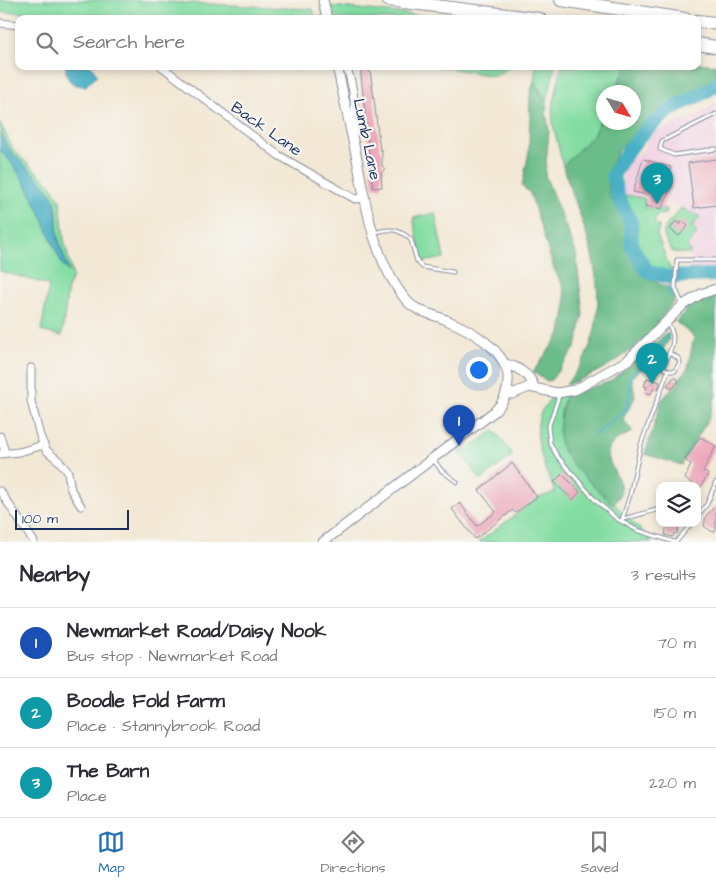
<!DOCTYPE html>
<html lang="en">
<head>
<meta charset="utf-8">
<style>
	:root { --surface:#fff; --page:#f7f7f7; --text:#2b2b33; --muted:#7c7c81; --line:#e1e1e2; --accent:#1f6fb2 }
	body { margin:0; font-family:"Architects Daughter",sans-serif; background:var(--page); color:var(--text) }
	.controls { position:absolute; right:15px; bottom:15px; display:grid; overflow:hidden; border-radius:10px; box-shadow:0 2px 8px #0003 }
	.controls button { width:45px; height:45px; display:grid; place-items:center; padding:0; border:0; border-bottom:1px solid var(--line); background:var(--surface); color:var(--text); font:25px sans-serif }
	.compass { position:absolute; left:596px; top:85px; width:45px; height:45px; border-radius:50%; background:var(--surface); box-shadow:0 2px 8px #0003; rotate:128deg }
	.scale { position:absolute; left:15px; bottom:12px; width:114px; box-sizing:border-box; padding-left:5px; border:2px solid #1b2f5e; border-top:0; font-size:14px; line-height:18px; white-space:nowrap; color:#1b2f5e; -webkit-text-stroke:4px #f6f6f2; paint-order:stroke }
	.you { position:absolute; left:478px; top:369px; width:18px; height:18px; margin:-12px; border:4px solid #fff; border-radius:50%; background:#1a73e8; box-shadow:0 0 0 8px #1a73e833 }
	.badge { display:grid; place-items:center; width:32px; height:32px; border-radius:50%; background:var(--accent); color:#fff; font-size:16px; font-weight:700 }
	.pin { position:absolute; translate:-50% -41px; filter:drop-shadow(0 1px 2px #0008) }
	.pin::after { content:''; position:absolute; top:26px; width:18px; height:15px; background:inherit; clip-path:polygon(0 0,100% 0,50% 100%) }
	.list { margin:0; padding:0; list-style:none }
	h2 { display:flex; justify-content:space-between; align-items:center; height:65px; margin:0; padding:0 20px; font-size:21px }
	h2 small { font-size:16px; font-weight:400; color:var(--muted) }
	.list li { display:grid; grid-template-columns:32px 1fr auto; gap:15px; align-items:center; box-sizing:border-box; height:70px; padding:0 20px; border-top:1px solid var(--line) }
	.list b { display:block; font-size:19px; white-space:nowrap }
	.list p { margin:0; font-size:16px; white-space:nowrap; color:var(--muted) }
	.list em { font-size:16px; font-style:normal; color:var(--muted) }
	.icon { flex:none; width:28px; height:28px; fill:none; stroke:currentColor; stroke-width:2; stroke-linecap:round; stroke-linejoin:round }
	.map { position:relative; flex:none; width:716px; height:542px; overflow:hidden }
	.search { position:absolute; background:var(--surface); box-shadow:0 2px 8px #0003; left:15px; right:15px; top:15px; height:55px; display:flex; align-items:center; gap:12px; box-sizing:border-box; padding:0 18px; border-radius:10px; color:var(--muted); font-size:19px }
	.sheet { height:275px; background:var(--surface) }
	nav { display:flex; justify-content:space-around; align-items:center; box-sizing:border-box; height:70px; border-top:1px solid var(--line); background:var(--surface); font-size:14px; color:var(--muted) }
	nav a { display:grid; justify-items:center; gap:2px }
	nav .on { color:var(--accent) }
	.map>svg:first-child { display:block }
	.built { fill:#f1d0e2 }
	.green { fill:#83dda2; stroke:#4f8680 }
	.forest { fill:#6abc88; stroke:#427673 }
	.water { fill:#46afc5; stroke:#306f92 }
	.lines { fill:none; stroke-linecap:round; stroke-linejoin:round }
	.stream { stroke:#46afc5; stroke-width:2.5 }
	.river { stroke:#46afc5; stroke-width:14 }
	.building { fill:#eda8bc }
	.service-casing { stroke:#878c9a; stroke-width:5 }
	.minor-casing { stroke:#878c9a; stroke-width:9 }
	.tertiary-casing { stroke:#878c9a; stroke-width:11 }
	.motorway-casing { stroke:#878c9a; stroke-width:14 }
	.service { stroke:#fff; stroke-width:3 }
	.minor { stroke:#fff; stroke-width:7 }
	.tertiary { stroke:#fff; stroke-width:9 }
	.motorway { stroke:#fff; stroke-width:12 }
	.labels { text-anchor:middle; stroke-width:4.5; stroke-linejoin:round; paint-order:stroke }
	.street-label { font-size:16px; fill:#1b2f5e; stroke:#f6f6f2 }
</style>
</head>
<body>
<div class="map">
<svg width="716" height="542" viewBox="0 0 716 542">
	<rect width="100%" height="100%" fill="#f6f6f2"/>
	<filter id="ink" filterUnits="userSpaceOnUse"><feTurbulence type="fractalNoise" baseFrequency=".02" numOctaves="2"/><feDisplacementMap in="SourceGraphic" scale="10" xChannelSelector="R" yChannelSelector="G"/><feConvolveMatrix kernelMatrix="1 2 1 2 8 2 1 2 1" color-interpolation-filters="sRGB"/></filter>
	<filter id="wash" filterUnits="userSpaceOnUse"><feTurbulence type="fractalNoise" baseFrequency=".0096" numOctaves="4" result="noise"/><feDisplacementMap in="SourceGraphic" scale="20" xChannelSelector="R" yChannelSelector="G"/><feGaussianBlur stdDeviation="1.12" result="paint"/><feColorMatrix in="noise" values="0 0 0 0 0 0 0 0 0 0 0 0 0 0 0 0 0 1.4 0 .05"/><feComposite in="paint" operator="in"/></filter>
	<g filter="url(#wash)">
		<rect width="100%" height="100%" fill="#f3e8d5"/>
		<!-- built -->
		<polygon class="built" points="716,103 716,270 689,274 690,250 687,246 694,239 692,226 700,217 669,202 624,194 622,176 629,159 638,156 654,132 702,113"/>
		<!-- green -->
		<g class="green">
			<polygon points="0,0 124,0 313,9 315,19 122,19 105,15 0,12"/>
			<polygon points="331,6 445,18 448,19 334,19"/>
			<polygon points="436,66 512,66 494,76"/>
			<polygon points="536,66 555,66 547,102 534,81"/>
			<path d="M562 66H627L614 92H604C603 131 591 142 563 166L553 124 552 109Z"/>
			<path d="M0 123 14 151 51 185 60 200 64 239 73 277 68 286 62 336 41 331 49 285 0 271V150C31 181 44 225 62 264L68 270C66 259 60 248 58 237 56 226 59 210 54 199 41 171 0 157 0 123Z"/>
			<path d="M619 194 644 198 645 208 667 209 666 214 657 215 654 223 659 226 657 235 673 276C635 266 642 249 631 218 628 210 623 202 619 194Z"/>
			<path d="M681 208 700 217 692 226 697 234 687 246 690 250V254L673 252C656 229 665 228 681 208Z"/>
			<polygon points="435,213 444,258 423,262 413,218"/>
			<path d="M566 395 561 409 560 444 568 458 653 542H479L538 498 555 492C546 471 532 439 540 415 541 410 548 403 551 398Z"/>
			<polygon points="494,430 513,455 481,480 459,452 462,450 465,452"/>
		</g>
		<!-- forest -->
		<g class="forest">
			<path d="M697 63 716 65V76L709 85 671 103 642 126 618 151 607 174 610 196 626 222V247L642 275 672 290 675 300C664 313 655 328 643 340 621 360 594 375 566 385 573 375 583 364 587 353 615 291 582 225 563 166L594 134 603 115 604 122H634V92H614L627 66H697Z"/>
			<polygon points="534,81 547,102 546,111 549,131 545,175 576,253 583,314 576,347 551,380 547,381 533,372 561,333 566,305 563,286 554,269 530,193 522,186 529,151 530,95"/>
			<polygon points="716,294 716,394 709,418 681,465 645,454 662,400 688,368 694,337 676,322 690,305"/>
			<path d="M666 333 669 339C662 356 644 364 632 378L635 397 623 419 633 432C627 435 620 437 615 441 595 458 626 477 620 495 619 498 615 502 613 505 598 489 568 465 561 446 556 434 562 406 566 395L609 382 647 351Z"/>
		</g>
		<!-- water -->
		<g class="water">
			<path d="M66 66H92L97 75 86 86C73 86 65 81 66 66Z"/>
			<path d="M0 132 10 151 46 186 55 201 58 239 69 272 62 264C44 225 31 181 0 150Z"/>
		</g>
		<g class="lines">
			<!-- stream -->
			<g class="stream">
				<polyline points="667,277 670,296"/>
				<path d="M596 434C622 410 632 416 630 377 642 361 660 351 669 334"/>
				<polyline points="565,539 565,542"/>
			</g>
			<!-- river -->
			<path class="river" d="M716 84C704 96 686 100 672 109 647 126 626 150 613 176L618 196 631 222 632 247 647 271 667 277 716 275"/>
		</g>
		<g id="blocks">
			<!-- building -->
			<g class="building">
				<polygon points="360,66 369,66 372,83 380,150 382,150 382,166 385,168 381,173 382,187 373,188"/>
				<polygon points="643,159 671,167 666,180 673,183 662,209 645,206 647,195 633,192"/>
				<polygon points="716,159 716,205 694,208 688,163"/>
				<polygon points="676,221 680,225 682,221 688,226 679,236 670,229"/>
				<polygon points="674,377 679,381 672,389 667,385"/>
				<polygon points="647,378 660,382 658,389 654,388 651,394 645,392 647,387 644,386"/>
				<polygon points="700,437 716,446 703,471 708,474 700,488 685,479 691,464 686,461 686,458"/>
				<polygon points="512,463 537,497 515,513 513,510 475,539 452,509 460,503 477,526 496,512 479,490"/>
				<polygon points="562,474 580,492 573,500 554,482"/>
				<polygon points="716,505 716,529 715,532 711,531 704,526 706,516"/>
				<polygon points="667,523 681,523 677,534 674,533 673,537 665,535"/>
			</g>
		</g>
	</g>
	<g filter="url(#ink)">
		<use href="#blocks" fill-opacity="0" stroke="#878c9a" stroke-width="1"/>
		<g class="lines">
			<defs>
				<g id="service">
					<polyline points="716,114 662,141 660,149 674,155 716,149"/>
					<path d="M374 233C389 228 399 228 411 240L417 261 422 267 453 272"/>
					<polyline points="682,304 675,287 677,260 716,260"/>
					<polyline points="668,371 675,371 680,362 678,358 669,353"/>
					<polyline points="560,393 548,428 550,443 557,456 595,500 617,519 637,530 674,542"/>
					<polyline points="433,459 441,470 457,482"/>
					<polyline points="697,517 707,504 716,482"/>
					<polyline points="623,519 660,509"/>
					<path d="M622 520 630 495 641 444 668 371 663 367C670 351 679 338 667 323"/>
					<polyline points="676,542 692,523"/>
				</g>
				<g id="minor">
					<polyline points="0,23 19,25"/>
					<polyline points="161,66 278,155 355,199 364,198"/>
					<path d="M344 66C353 73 359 126 352 136"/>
					<polyline points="31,368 31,401 40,436 46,450 59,461 68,472 71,490 81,506"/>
					<polyline points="0,436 5,452"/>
					<polyline points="0,454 19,452 44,445"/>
					<polyline points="0,491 34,542"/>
				</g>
				<g id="tertiary">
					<polyline points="323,0 327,19"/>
					<path d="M504 364C515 365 531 375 534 387"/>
					<polyline points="507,393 512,394 529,387 557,393 575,390 628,360 683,305 701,294 716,289"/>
					<path d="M323 542 495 411C505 401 509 390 508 376 505 349 469 329 446 320 433 314 416 312 406 300 374 261 366 207 357 159 350 128 344 97 337 66"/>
				</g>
				<g id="motorway">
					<polyline points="388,0 540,19"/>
					<polyline points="561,0 685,19"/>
					<polyline points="697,21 716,23"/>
					<polyline points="697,44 716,47"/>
				</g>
			</defs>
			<!-- service casing -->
			<use href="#service" class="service-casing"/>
			<!-- minor casing -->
			<use href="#minor" class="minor-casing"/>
			<!-- tertiary casing -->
			<use href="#tertiary" class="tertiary-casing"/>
			<!-- motorway casing -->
			<use href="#motorway" class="motorway-casing"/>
			<!-- service -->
			<use href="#service" class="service"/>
			<!-- minor -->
			<use href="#minor" class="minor"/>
			<!-- tertiary -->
			<use href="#tertiary" class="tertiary"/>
			<!-- motorway -->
			<use href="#motorway" class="motorway"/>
		</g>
	</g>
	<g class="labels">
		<!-- street labels -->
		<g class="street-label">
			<text transform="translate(267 128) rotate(35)" y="6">Back Lane</text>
			<text transform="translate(368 139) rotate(78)" y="6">Lumb Lane</text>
		</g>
	</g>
</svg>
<div class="controls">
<button><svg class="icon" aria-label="layers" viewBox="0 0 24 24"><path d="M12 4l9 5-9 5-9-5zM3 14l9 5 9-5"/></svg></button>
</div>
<svg class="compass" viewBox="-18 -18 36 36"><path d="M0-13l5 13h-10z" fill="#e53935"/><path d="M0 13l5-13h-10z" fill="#7c7c81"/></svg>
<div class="scale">100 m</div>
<div class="you"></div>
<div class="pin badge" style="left:459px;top:446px;background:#1a4fb4">1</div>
<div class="pin badge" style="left:652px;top:384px;background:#0f9aa8">2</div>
<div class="pin badge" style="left:657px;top:204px;background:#0f9aa8">3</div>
<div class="search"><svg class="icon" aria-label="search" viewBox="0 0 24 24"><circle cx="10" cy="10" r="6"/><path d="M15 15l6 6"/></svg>Search here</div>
</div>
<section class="sheet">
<h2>Nearby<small>3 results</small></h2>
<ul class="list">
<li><span class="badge" style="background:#1a4fb4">1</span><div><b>Newmarket Road/Daisy Nook</b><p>Bus stop · Newmarket Road</p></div><em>70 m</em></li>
<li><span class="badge" style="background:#0f9aa8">2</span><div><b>Boodle Fold Farm</b><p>Place · Stannybrook Road</p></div><em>150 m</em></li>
<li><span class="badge" style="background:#0f9aa8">3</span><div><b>The Barn</b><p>Place</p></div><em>220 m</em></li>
</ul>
</section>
<nav>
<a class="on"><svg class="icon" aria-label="map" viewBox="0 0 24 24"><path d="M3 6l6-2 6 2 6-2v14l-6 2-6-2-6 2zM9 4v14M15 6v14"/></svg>Map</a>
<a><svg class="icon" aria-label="directions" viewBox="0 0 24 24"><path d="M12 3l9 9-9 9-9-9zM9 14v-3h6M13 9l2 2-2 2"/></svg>Directions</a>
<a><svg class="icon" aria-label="saved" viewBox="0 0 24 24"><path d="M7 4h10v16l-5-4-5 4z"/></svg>Saved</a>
</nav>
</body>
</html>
